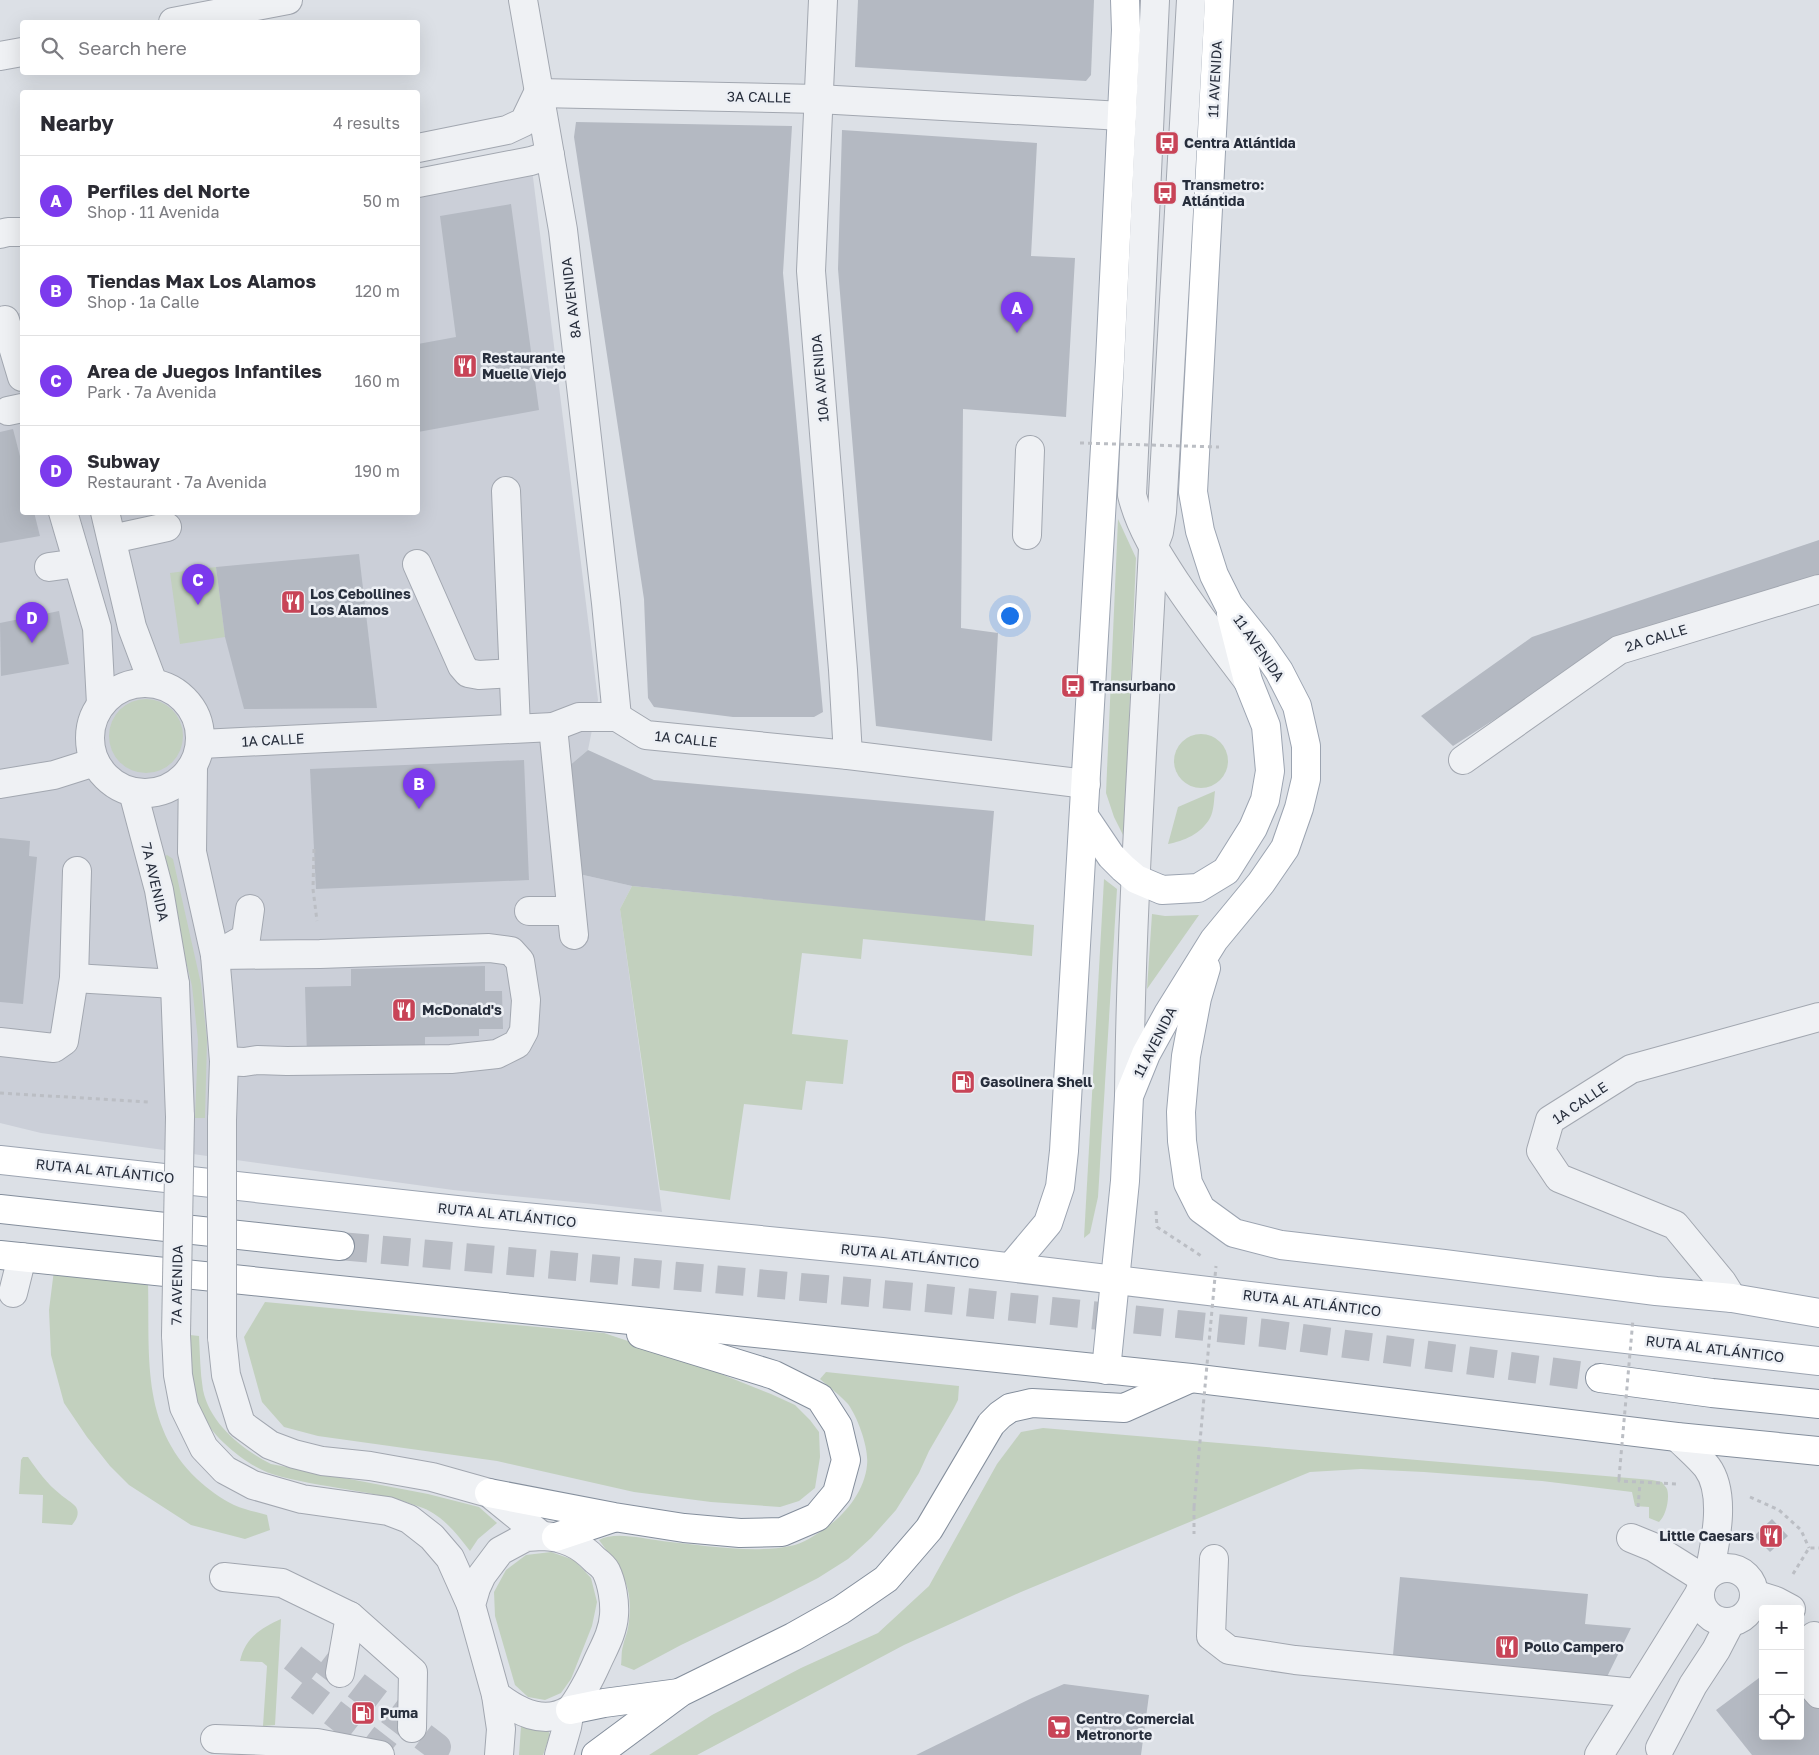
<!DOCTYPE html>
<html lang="en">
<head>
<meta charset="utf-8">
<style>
	:root { --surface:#fff; --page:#f7f7f7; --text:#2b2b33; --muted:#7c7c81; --line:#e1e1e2; --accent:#7c3aed }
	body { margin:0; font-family:"Golos Text",sans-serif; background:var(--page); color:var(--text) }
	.controls { position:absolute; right:15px; bottom:15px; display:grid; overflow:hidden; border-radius:5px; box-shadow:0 5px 20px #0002 }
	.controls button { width:45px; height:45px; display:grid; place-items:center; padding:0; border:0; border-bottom:1px solid var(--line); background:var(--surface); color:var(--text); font:25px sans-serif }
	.you { position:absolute; left:1009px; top:615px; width:18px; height:18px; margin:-12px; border:4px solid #fff; border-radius:50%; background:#1a73e8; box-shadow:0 0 0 8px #1a73e833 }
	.badge { display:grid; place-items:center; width:32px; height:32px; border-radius:50%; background:var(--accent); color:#fff; font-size:16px; font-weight:700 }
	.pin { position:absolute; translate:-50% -41px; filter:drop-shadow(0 1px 2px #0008) }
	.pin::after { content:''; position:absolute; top:26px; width:18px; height:15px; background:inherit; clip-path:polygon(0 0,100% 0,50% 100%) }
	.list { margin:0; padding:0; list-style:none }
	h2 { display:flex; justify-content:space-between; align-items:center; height:65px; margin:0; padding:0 20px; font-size:21px }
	h2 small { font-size:16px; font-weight:400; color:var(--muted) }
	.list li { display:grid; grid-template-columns:32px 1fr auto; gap:15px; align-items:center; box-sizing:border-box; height:90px; padding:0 20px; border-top:1px solid var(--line) }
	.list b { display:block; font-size:19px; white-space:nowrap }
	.list p { margin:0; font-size:16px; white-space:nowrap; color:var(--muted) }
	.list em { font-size:16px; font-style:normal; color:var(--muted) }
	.icon { flex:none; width:28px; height:28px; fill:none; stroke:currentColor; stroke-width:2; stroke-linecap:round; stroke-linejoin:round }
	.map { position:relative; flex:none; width:1819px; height:1755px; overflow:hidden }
	.search { position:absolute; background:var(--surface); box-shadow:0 5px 20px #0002; left:20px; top:20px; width:400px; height:55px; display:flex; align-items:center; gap:12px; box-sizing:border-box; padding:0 18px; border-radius:5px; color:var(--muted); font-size:19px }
	.panel { position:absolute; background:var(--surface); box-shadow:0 5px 20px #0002; left:20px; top:90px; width:400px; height:425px; border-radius:5px }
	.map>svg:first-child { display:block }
	.built { fill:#cbcfd8 }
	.green { fill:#c2d0be }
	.building { fill:#b4b9c2 }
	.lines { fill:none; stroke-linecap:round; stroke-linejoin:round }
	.minor-tunnel { stroke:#b8bcc4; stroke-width:28; stroke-dasharray:28 14; stroke-linecap:butt }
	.highway-tunnel { stroke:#b8bcc4; stroke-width:28; stroke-dasharray:28 14; stroke-linecap:butt }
	.minor-casing { stroke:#a2a7b0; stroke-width:30 }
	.major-casing { stroke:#9ca4b1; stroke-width:30 }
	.highway-casing { stroke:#848e9c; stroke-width:30 }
	.path { stroke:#bbbec4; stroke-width:3; stroke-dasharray:4 4; stroke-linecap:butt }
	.minor { stroke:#eff1f4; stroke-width:28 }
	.major { stroke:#fff; stroke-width:28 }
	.highway { stroke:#fff; stroke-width:28 }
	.minor-bridge-casing { stroke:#a2a7b0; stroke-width:30; stroke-linecap:butt }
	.path-bridge { stroke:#bbbec4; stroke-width:3; stroke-dasharray:4 4; stroke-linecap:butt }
	.minor-bridge { stroke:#eff1f4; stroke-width:28 }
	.labels { text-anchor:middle; stroke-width:5; stroke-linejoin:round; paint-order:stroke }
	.street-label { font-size:14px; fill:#272e3c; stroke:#eceff4 }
	.poi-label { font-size:14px; font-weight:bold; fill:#272e3c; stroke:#eceff4; text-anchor:start }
</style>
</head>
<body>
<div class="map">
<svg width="1819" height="1755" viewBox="0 0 1819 1755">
	<rect width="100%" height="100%" fill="#dce0e6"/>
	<!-- built -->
	<polygon class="built" points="531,161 598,700 588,750 569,766 579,874 632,886 620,909 662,1212 594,1204 453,1190 41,1133 0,1123 0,319 5,320 22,312 22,512 418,512 418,186"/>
	<!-- green -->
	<g class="green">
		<polygon points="1118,519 1136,558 1124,837 1114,817 1106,793"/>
		<polygon points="216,567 225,637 180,644 170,573"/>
		<circle cx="146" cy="736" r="37"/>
		<circle cx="1201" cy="761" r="27"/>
		<path d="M1215 791C1214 799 1214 811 1210 818 1201 834 1184 841 1168 844L1178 807Z"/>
		<polygon points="167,855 173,859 201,984 207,1040 205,1118 195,1118 198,1040 192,986 165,875 163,857"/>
		<polygon points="1104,879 1117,889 1098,1197 1090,1233 1084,1238"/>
		<polygon points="632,886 1034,925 1032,956 863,939 861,959 802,953 792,1034 848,1040 843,1084 806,1081 802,1110 744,1104 730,1200 660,1190 620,909"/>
		<polygon points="1152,914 1165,916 1199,915 1147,989"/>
		<path d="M54 1270 148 1282C150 1354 140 1424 197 1479 208 1489 221 1499 234 1505 245 1510 257 1512 267 1515L270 1530 245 1539 191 1525 129 1485 110 1466 87 1437 64 1403 51 1355 49 1310Z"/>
		<polygon points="265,1302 604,1333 691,1362 771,1394 795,1405 810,1420 819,1432 820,1457 815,1488 799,1501 780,1507 711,1502 634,1492 497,1461 318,1436 284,1427 262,1402 244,1337"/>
		<path d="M190 1335 199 1336C200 1354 200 1372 203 1390 210 1424 242 1449 271 1464L428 1494 479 1507 497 1523 478 1539 470 1551C457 1534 443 1516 423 1508 375 1489 321 1489 272 1474 247 1466 212 1437 201 1413 190 1389 192 1361 190 1335Z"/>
		<path d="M826 1372 959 1386 958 1400 954 1408 929 1451 919 1473 896 1510 871 1538 848 1559 818 1578 771 1602 681 1645 634 1670 621 1665C622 1659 621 1652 623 1646 624 1640 627 1634 628 1628 635 1586 622 1572 599 1540 615 1531 644 1539 662 1541 701 1545 753 1554 790 1546 803 1544 817 1534 827 1527 847 1513 865 1489 867 1465 869 1448 858 1418 848 1404 840 1395 829 1387 820 1379Z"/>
		<path d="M1043 1428 1652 1480 1662 1482C1663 1484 1666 1487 1667 1489 1670 1498 1666 1516 1659 1522L1649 1518V1507L1635 1506 1632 1492 1542 1481 1424 1472 1361 1469 1310 1472 1021 1592 904 1645 697 1755H649L712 1715 801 1668 878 1633 929 1586 997 1464 1021 1432Z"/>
		<path d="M23 1457H28C38 1471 47 1484 60 1494 64 1498 72 1502 76 1507 80 1514 76 1520 72 1525L42 1523 43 1495 19 1494 21 1460Z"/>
		<polygon points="551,1552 574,1560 591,1578 597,1602 592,1626 571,1679 561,1693 545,1700 528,1697 515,1685 495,1616 494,1592 506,1570 526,1555"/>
		<path d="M281 1619 275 1725 263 1726 267 1666 262 1662 240 1661C245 1638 261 1628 281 1619Z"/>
		<polygon points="527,1722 546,1726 550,1735 543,1755 519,1755 521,1726"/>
	</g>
	<!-- building -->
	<g class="building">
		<polygon points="858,0 1094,0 1091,75 1086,81 855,67"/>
		<polygon points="576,122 792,126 783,273 823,712 814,717 733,717 654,707 648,698 644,599 574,137"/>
		<polygon points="842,130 1037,143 1031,256 1075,258 1066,417 963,409 961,628 998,633 992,741 876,726 838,269"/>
		<polygon points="511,204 539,410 418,432 418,344 456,337 440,216"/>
		<polygon points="13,429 22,464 22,512 34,512 40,536 0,543 0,432"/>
		<polygon points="1819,540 1819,582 1612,644 1453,746 1421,716 1532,637"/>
		<polygon points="359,554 377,708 244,709 225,637 216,567"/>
		<polygon points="59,611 69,664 1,676 0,623"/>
		<polygon points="588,750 654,780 994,811 985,921 632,886 579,874 569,766"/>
		<polygon points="524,760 529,880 316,889 310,769"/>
		<polygon points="0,838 30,841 29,856 37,857 23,1004 0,1002"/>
		<polygon points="485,966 485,991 502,991 503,1029 479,1029 479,1036 425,1037 425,1053 307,1056 305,987 351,986 351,969"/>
		<polygon points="1772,1519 1788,1536 1770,1552 1754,1536"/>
		<polygon points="1400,1577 1588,1594 1585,1624 1631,1628 1602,1687 1392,1666"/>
		<polygon points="1763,1675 1763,1736 1800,1736 1800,1676 1819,1696 1819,1755 1752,1755 1716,1710"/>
		<polygon points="1064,1684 1149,1695 1141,1755 916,1755 1032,1698"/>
	</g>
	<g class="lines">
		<!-- minor-tunnel -->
		<polyline class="minor-tunnel" points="388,1755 292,1681 314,1653 437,1747 431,1755"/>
		<!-- highway-tunnel -->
		<polyline class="highway-tunnel" points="340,1246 926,1298 1265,1333 1600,1378"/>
		<defs>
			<g id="minor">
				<polyline points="523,0 563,230 606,603 617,717"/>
				<polyline points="823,0 811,271 843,670 848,755"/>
				<path d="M1155 0 1132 495C1140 528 1158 555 1177 584 1199 617 1224 649 1248 681"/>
				<polyline points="173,22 288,0"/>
				<polyline points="0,56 22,52"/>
				<polyline points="418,148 507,130 524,122 538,93 818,99 1122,116"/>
				<polyline points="418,183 531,161 550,155"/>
				<polyline points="0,234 8,232 22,232"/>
				<polyline points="5,320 22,377"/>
				<polyline points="8,411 22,408"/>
				<polyline points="506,491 516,728"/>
				<polyline points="63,512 97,628 101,704"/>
				<polyline points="105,512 132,627 153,683"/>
				<polyline points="1027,535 1030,450"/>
				<polyline points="112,539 167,527"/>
				<polyline points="417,564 462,666 468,673 479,675 513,673"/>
				<polyline points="49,567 78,563"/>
				<circle cx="145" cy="738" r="55"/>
				<polyline points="553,727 574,935"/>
				<polyline points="201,744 553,727 579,717 617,717 646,735 848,755 1086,784"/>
				<polyline points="1463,760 1619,650 1819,589"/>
				<polyline points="193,767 192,852 215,955 218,989 224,1061 222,1120"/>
				<polyline points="0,784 54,775 95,762"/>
				<polyline points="133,792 159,890 175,984 180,1117"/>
				<polyline points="529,911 571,911"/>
				<polyline points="215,955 320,954 489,948 511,951 520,961 526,1000 524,1031 517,1044 497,1054 451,1059 287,1061 257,1060 244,1062 224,1061"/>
				<polyline points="216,955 246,938 250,909"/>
				<polyline points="74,978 175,984"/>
				<polyline points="0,1042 54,1048 64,1041 74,978 77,871"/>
				<path d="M1129 1095C1131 912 1144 730 1153 548L1159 532 1162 512 1191 0"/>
				<polyline points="13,1293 22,1257"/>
				<polyline points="1732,1298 1722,1282 1675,1225 1559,1178 1541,1151 1550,1120 1631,1069 1819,1017"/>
				<polyline points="176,1335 178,1375 184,1407 204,1448 225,1470 253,1485 302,1499 388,1511 409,1519 432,1537 450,1558 471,1605"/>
				<polyline points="222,1337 226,1375 241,1424 270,1445 294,1454 322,1461 370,1466 432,1477 489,1493 542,1536"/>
				<path d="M1677 1437C1687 1447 1698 1456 1707 1467 1727 1494 1715 1544 1709 1574"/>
				<path d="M542 1536C564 1537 580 1544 595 1560 599 1563 604 1567 606 1571 612 1583 615 1602 614 1615 613 1633 603 1649 596 1665 592 1674 576 1706 569 1710 544 1726 516 1711 496 1695L471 1605 476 1588 482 1575 500 1551 526 1537Z"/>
				<polyline points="1631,1538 1653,1547 1704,1579"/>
				<polyline points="1214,1559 1211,1636 1229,1650 1295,1660 1636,1693"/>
				<circle cx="1727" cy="1595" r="27"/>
				<polyline points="224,1577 282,1583 350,1616 340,1673"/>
				<polyline points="1754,1594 1776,1601 1791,1609"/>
				<polyline points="350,1616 413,1672 412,1728"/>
				<polyline points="1814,1636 1806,1679 1819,1694"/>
				<polyline points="496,1695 501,1729 499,1755"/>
				<polyline points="215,1739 317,1743 380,1755"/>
				<polyline points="1660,1748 1693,1685 1716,1650 1730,1623"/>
				<polyline points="559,1755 567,1727 570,1710"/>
				<polyline points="1599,1755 1699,1594"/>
			</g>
			<g id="major">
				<polyline points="1084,816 1111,856 1123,868 1136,879 1162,890 1198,888 1226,871 1253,828 1265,800 1270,771 1266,726 1248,681 1231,614"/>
				<polyline points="1206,968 1197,998 1186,1056 1181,1112 1182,1141 1188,1183 1201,1209 1234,1233 1281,1245 1444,1264 1656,1291 1732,1298 1819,1313"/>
				<polyline points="0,1160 484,1213 882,1252 1275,1299 1819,1361"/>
				<polyline points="1011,1267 1048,1223 1060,1187 1064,1151 1110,361 1126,30 1125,0"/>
				<polyline points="1106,1370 1125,1181 1129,1096 1146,1054 1168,1014 1214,940 1261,883 1285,848 1299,808 1306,779 1306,746 1297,706 1279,671 1261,645 1229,605 1214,575 1200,531 1193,492 1219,0"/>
			</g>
			<g id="highway">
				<polyline points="0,1209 340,1246"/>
				<polyline points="0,1255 1191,1378 1677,1437 1819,1451"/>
				<polyline points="1600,1378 1712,1393 1819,1404"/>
				<polyline points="489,1493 614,1517 684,1528 740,1533 782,1532 817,1517 837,1493 846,1460 838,1426 820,1398 774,1375 641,1334"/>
				<polyline points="556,1537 613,1518"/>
				<polyline points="570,1710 604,1703 679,1693"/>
				<polyline points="596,1755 681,1692 793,1637 841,1610 886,1579 929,1529 991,1424 1000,1415 1010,1408 1032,1403 1124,1408 1189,1379"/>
			</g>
		</defs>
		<!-- minor casing -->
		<use href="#minor" class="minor-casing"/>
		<!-- major casing -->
		<use href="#major" class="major-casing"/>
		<!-- highway casing -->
		<use href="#highway" class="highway-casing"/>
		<!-- path -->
		<g class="path">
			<polyline points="314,849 313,889 317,921"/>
			<polyline points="0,1093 149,1102"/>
			<polyline points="1156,1211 1157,1227 1203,1257"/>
			<polyline points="1619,1478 1619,1481 1678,1484"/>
			<polyline points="1750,1497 1779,1510 1801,1530 1809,1548"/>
			<polyline points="1194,1507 1194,1534"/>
			<polyline points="1638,1507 1640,1483"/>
			<polyline points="1793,1574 1809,1548 1819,1548"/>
		</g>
		<!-- minor -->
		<use href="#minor" class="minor"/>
		<!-- major -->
		<use href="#major" class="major"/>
		<!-- highway -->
		<use href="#highway" class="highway"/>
		<defs>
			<g id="minor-bridge">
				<polyline points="222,1120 222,1337"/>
				<polyline points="176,1335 180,1117"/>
			</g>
		</defs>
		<!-- minor-bridge casing -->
		<use href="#minor-bridge" class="minor-bridge-casing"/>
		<!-- path-bridge -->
		<g class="path-bridge">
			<polyline points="1080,443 1219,447"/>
			<polyline points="1619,1478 1633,1319"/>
			<polyline points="1194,1507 1216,1266"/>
		</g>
		<!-- minor-bridge -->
		<use href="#minor-bridge" class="minor-bridge"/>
	</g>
	<!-- icons -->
	<defs>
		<symbol id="bus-square" viewBox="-11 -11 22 22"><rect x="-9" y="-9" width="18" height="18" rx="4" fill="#c84457" stroke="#eceff4"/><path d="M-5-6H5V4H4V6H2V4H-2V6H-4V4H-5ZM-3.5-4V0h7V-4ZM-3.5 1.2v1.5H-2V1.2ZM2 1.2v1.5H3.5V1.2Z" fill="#fff"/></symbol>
		<symbol id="restaurant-square" viewBox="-11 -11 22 22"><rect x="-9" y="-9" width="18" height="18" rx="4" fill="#c84457" stroke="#eceff4"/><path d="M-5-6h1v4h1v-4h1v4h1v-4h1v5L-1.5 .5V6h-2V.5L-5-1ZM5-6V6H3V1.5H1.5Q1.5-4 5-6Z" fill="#fff"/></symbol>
		<symbol id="fuel-square" viewBox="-11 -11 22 22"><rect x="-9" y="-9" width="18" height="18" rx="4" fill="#c84457" stroke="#eceff4"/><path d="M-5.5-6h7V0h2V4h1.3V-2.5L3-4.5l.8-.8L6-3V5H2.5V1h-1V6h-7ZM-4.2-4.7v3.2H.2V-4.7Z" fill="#fff"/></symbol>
		<symbol id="supermarket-square" viewBox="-11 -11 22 22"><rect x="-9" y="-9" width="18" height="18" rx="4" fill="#c84457" stroke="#eceff4"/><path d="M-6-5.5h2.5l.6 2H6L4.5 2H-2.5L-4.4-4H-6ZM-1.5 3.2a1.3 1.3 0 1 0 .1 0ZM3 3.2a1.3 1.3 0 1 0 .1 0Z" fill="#fff"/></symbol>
	</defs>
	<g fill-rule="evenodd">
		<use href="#bus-square" x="1153" y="129" width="28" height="28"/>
		<use href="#bus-square" x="1151" y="179" width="28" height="28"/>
		<use href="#restaurant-square" x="451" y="352" width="28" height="28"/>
		<use href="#restaurant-square" x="279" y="588" width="28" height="28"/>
		<use href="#bus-square" x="1059" y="672" width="28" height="28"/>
		<use href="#restaurant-square" x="390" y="996" width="28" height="28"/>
		<use href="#fuel-square" x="949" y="1068" width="28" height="28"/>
		<use href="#restaurant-square" x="1757" y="1522" width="28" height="28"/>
		<use href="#restaurant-square" x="1493" y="1633" width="28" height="28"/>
		<use href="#fuel-square" x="349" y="1699" width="28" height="28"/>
		<use href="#supermarket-square" x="1045" y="1713" width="28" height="28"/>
	</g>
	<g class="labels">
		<!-- street labels -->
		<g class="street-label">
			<text transform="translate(1215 79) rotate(-87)" y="5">11 AVENIDA</text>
			<text transform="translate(759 97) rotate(1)" y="5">3A CALLE</text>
			<text transform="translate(571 298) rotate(-97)" y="5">8A AVENIDA</text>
			<text transform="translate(820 378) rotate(-95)" y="5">10A AVENIDA</text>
			<text transform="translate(1656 638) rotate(-17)" y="5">2A CALLE</text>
			<text transform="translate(1259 648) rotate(55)" y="5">11 AVENIDA</text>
			<text transform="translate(686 739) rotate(6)" y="5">1A CALLE</text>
			<text transform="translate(273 740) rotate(-3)" y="5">1A CALLE</text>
			<text transform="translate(155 882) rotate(77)" y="5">7A AVENIDA</text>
			<text transform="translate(1155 1042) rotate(-63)" y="5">11 AVENIDA</text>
			<text transform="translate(1580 1103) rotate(-34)" y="5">1A CALLE</text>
			<text transform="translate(105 1171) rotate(6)" y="5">RUTA AL ATLÁNTICO</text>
			<text transform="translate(507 1215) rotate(6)" y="5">RUTA AL ATLÁNTICO</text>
			<text transform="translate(910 1256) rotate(6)" y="5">RUTA AL ATLÁNTICO</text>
			<text transform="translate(177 1285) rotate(-89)" y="5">7A AVENIDA</text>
			<text transform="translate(1312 1303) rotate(7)" y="5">RUTA AL ATLÁNTICO</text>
			<text transform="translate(1715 1349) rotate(7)" y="5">RUTA AL ATLÁNTICO</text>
		</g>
		<!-- poi labels -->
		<g class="poi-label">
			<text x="1184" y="148">Centra Atlántida</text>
			<text x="1182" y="190">Transmetro:<tspan x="1182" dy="16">Atlántida</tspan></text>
			<text x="482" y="363">Restaurante<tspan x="482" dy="16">Muelle Viejo</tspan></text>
			<text x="310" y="599">Los Cebollines<tspan x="310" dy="16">Los Alamos</tspan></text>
			<text x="1090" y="691">Transurbano</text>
			<text x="422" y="1015">McDonald's</text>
			<text x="980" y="1087">Gasolinera Shell</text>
			<text x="1754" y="1541" text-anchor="end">Little Caesars</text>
			<text x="1524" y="1652">Pollo Campero</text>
			<text x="380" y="1718">Puma</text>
			<text x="1076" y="1724">Centro Comercial<tspan x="1076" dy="16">Metronorte</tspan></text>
		</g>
	</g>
</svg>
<div class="controls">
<button>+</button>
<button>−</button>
<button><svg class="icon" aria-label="locate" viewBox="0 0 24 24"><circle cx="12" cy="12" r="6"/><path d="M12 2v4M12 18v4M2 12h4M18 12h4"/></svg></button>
</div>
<div class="you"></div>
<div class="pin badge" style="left:1017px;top:333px">A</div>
<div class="pin badge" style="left:419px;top:809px">B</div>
<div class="pin badge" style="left:198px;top:605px">C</div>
<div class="pin badge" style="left:32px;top:643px">D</div>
<div class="search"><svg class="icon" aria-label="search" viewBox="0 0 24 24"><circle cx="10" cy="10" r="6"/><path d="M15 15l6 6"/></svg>Search here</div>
<section class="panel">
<h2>Nearby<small>4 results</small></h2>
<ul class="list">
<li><span class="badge">A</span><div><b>Perfiles del Norte</b><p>Shop · 11 Avenida</p></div><em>50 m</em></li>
<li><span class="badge">B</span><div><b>Tiendas Max Los Alamos</b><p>Shop · 1a Calle</p></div><em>120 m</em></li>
<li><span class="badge">C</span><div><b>Area de Juegos Infantiles</b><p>Park · 7a Avenida</p></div><em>160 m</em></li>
<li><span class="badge">D</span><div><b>Subway</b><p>Restaurant · 7a Avenida</p></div><em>190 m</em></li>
</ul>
</section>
</div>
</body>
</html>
